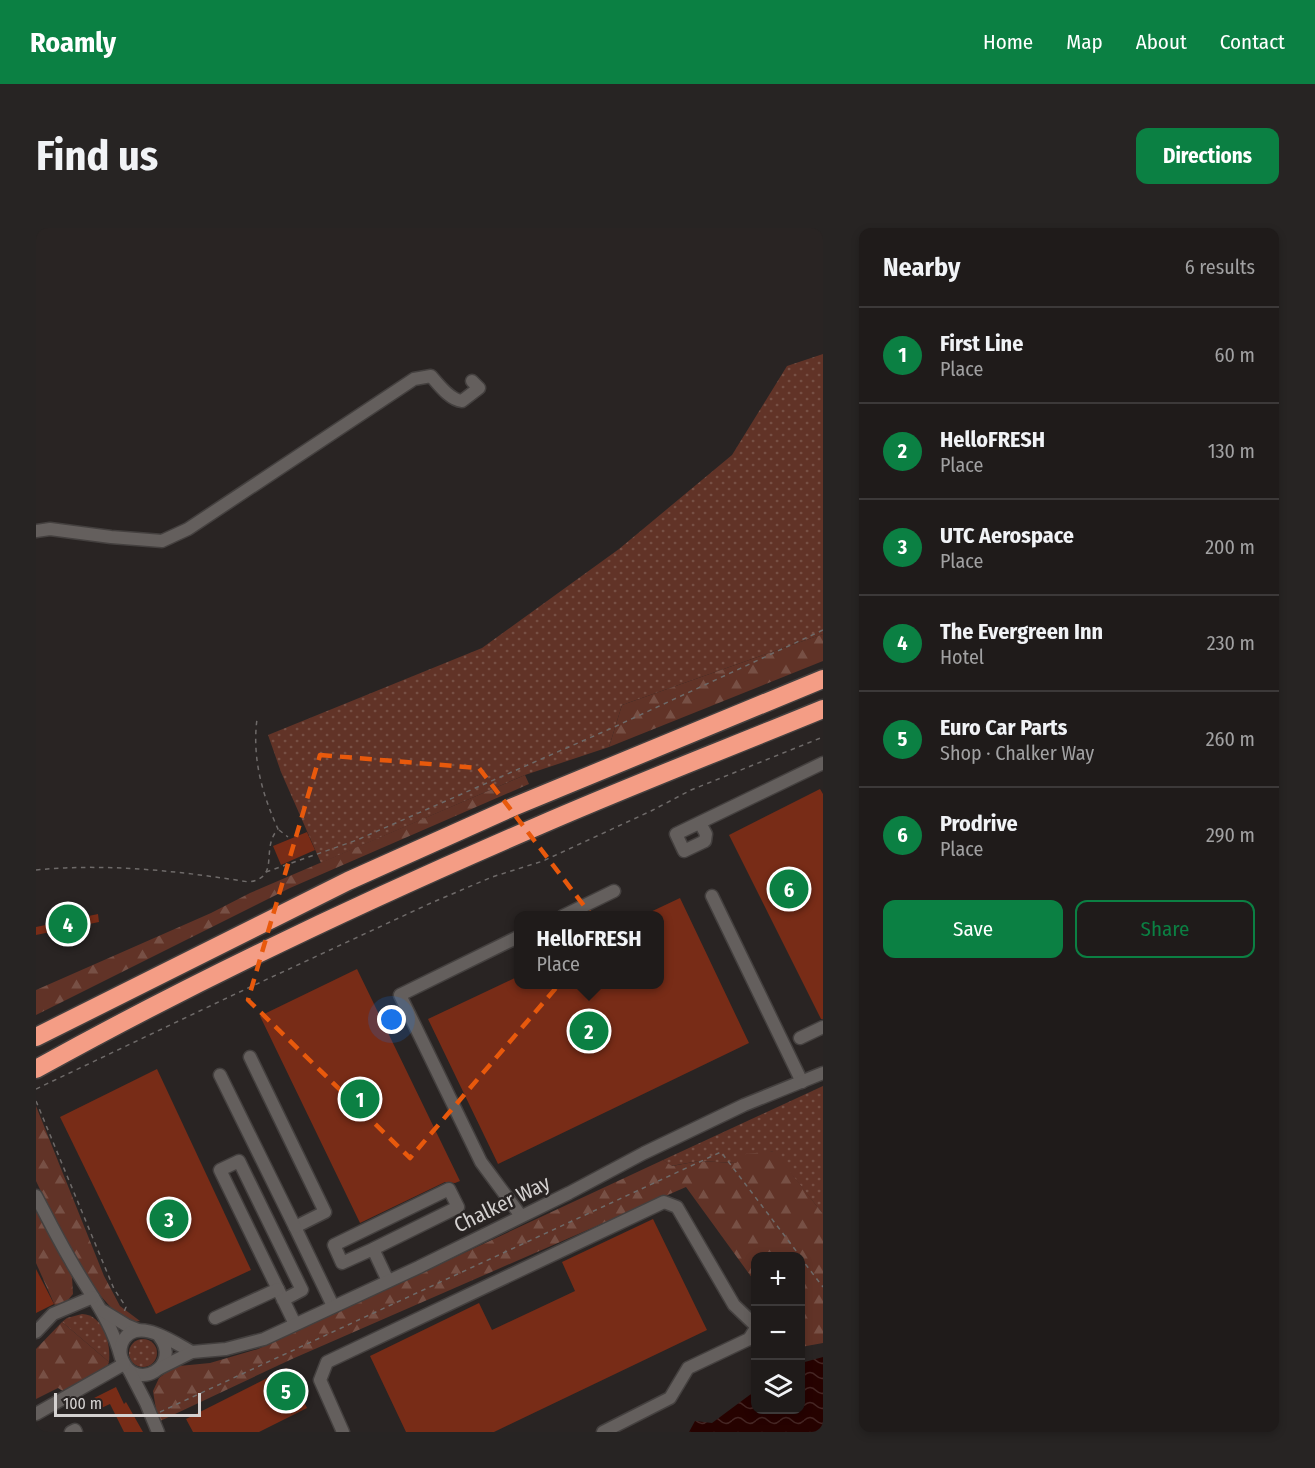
<!DOCTYPE html>
<html lang="en">
<head>
<meta charset="utf-8">
<style>
	:root { --surface:#1f1b1a; --page:#272423; --text:#f1f3f6; --muted:#a1a1a2; --line:#3c3939; --accent:#0b8043 }
	body { margin:0; font-family:"Fira Sans Condensed",sans-serif; background:var(--page); color:var(--text) }
	.controls { position:absolute; right:18px; bottom:18px; display:grid; overflow:hidden; border-radius:12px; box-shadow:0 3px 9px #0003 }
	.controls button { width:54px; height:54px; display:grid; place-items:center; padding:0; border:0; border-bottom:2px solid var(--line); background:var(--surface); color:var(--text); font:30px sans-serif }
	.scale { position:absolute; left:18px; bottom:15px; width:147px; box-sizing:border-box; padding-left:6px; border:3px solid #d4d1d0; border-top:0; font-size:16px; line-height:21px; white-space:nowrap; color:#d4d1d0; -webkit-text-stroke:4px #292423; paint-order:stroke }
	.you { position:absolute; left:356px; top:792px; width:21px; height:21px; margin:-15px; border:4px solid #fff; border-radius:50%; background:#1a73e8; box-shadow:0 0 0 9px #1a73e833 }
	.badge { display:grid; place-items:center; width:39px; height:39px; border-radius:50%; background:var(--accent); color:#fff; font-size:20px; font-weight:700 }
	.pin { position:absolute; translate:-50% -50%; border:3px solid #fff; box-shadow:0 2px 6px #0006 }
	.popup { position:absolute; left:478px; top:683px; width:150px; height:78px; box-sizing:border-box; display:grid; place-content:center; border-radius:12px; background:var(--surface); filter:drop-shadow(0 2px 4px #0005); font-size:20px; white-space:nowrap; color:var(--muted) }
	.popup b { font-size:22px; color:var(--text) }
	.popup::after { content:''; position:absolute; left:50%; top:100%; margin-left:-12px; border:12px solid transparent; border-top-color:var(--surface) }
	.list { margin:0; padding:0; list-style:none }
	h2 { display:flex; justify-content:space-between; align-items:center; height:78px; margin:0; padding:0 24px; font-size:26px }
	h2 small { font-size:20px; font-weight:400; color:var(--muted) }
	.list li { display:grid; grid-template-columns:39px 1fr auto; gap:18px; align-items:center; box-sizing:border-box; height:96px; padding:0 24px; border-top:2px solid var(--line) }
	.list b { display:block; font-size:22px; white-space:nowrap }
	.list p { margin:0; font-size:20px; white-space:nowrap; color:var(--muted) }
	.list em { font-size:20px; font-style:normal; color:var(--muted) }
	.actions { display:flex; gap:12px; padding:18px 24px }
	.actions a { flex:1; padding:14px 0; border:2px solid var(--accent); border-radius:12px; text-align:center; font-size:21px; color:var(--accent) }
	.actions .main { background:var(--accent); color:#fff }
	.icon { flex:none; width:33px; height:33px; fill:none; stroke:currentColor; stroke-width:2; stroke-linecap:round; stroke-linejoin:round }
	.map { position:relative; flex:none; width:787px; height:1204px; overflow:hidden; border-radius:12px }
	header { display:flex; align-items:center; gap:36px; box-sizing:border-box; height:84px; padding:0 30px; background:var(--accent); color:#fff }
	header strong { font-size:28px }
	nav { display:flex; gap:33px; margin-inline-start:auto; font-size:21px }
	.intro { display:flex; align-items:center; justify-content:space-between; box-sizing:border-box; height:144px; padding:0 36px }
	h1 { margin:0; font-size:42px }
	.button { padding:15px 27px; border-radius:12px; background:var(--accent); color:#fff; font-size:21px; font-weight:700 }
	main { display:flex; gap:36px; padding:0 36px }
	aside { flex:1; background:var(--surface); border-radius:12px; box-shadow:0 3px 9px #0003 }
	.map>svg:first-child { display:block }
	.grass { fill:url(#grass-dots) }
	.forest { fill:url(#forest-firs) }
	.water { fill:url(#water-waves) }
	.building { fill:#782c17 }
	.lines { fill:none; stroke-linecap:round; stroke-linejoin:round }
	.minor-casing { stroke:#44403f; stroke-width:15 }
	.highway-casing { stroke:#44403f; stroke-width:21 }
	.path { stroke:#6e6a69; stroke-width:1.5; stroke-dasharray:4.5 4.5; stroke-linecap:butt }
	.minor { stroke:#645f5d; stroke-width:12 }
	.highway { stroke:#f49d85; stroke-width:18 }
	.marked { fill:none; stroke:#e8590c; stroke-width:4.5; stroke-dasharray:12 8; stroke-linejoin:round }
	.labels { text-anchor:middle; stroke-width:5; stroke-linejoin:round; paint-order:stroke }
	.street-label { font-size:21px; fill:#d4d1d0; stroke:#292423 }
</style>
</head>
<body>
<header>
<strong>Roamly</strong>
<nav><a>Home</a><a>Map</a><a>About</a><a>Contact</a></nav>
</header>
<div class="intro"><h1>Find us</h1><a class="button">Directions</a></div>
<main>
<div class="map">
<svg width="787" height="1204" viewBox="0 0 787 1204">
	<defs>
		<pattern id="grass-dots" width="8" height="8" patternUnits="userSpaceOnUse" patternTransform="scale(1.5)"><rect width="8" height="8" fill="#613327"/><path d="M2 2h.1M6 6h.1" fill="none" stroke="#775045" stroke-width="1.8" stroke-linecap="round"/></pattern>
		<pattern id="forest-firs" width="22" height="20" patternUnits="userSpaceOnUse" patternTransform="scale(1.5)"><rect width="22" height="20" fill="#613327"/><path d="M5 1l3.5 6h-7zM16 11l3.5 6h-7z" fill="#775045"/></pattern>
		<pattern id="water-waves" width="16" height="10" patternUnits="userSpaceOnUse" patternTransform="scale(1.5)"><rect width="16" height="10" fill="#260200"/><path d="M0 5q4-4 8 0t8 0" fill="none" stroke="#452624"/></pattern>
	</defs>
	<rect width="100%" height="100%" fill="#292423"/>
	<!-- grass -->
	<g class="grass">
		<polygon points="787,126 787,406 586,477 573,519 489,547 285,635 245,544 232,507 446,420 583,321 696,227 751,138"/>
		<polygon points="787,858 787,986 737,923 700,935 663,933 635,938 627,932"/>
		<path d="M46 1086C68 1087 75 1116 73 1134L26 1094 31 1090Z"/>
		<circle cx="107" cy="1125" r="14"/>
	</g>
	<!-- forest -->
	<g class="forest">
		<polygon points="787,406 787,433 573,519 586,477"/>
		<polygon points="489,547 493,556 254,660 0,787 0,762 175,685 214,665"/>
		<polygon points="0,878 68,1048 84,1078 104,1093 97,1094 79,1084 62,1065 48,1045 11,976 0,953"/>
		<polygon points="738,923 787,986 787,1115 765,1119 764,1028 720,1028 719,1054 650,959 256,1131 122,1194 117,1163 123,1150 132,1143 143,1138 174,1135 222,1121 627,932 636,938 663,933 700,935 710,926"/>
		<polygon points="0,981 36,1049 37,1066 32,1072 20,1080 0,1035"/>
		<polygon points="26,1094 73,1134 70,1142 30,1165 22,1160 0,1171 0,1121"/>
	</g>
	<!-- water -->
	<polygon class="water" points="787,1129 787,1204 653,1204 659,1193 676,1195 719,1163 720,1182 764,1182 765,1135"/>
	<!-- building -->
	<g class="building">
		<polygon points="784,561 787,566 787,791 785,791 693,607"/>
		<polygon points="271,604 279,622 245,637 237,618"/>
		<polygon points="644,670 713,815 462,936 392,791 483,748 483,756 624,756 624,687 608,687"/>
		<polygon points="62,686 63,694 0,707 0,699"/>
		<polygon points="321,741 424,953 419,955 409,954 324,995 224,788"/>
		<polygon points="121,841 215,1042 120,1086 24,889"/>
		<polygon points="617,991 671,1102 458,1204 370,1204 334,1128 443,1075 456,1102 539,1063 526,1034"/>
		<polygon points="0,1041 18,1076 0,1085"/>
		<polygon points="251,1140 271,1180 223,1204 157,1204 150,1191"/>
		<polygon points="80,1159 88,1176 90,1174 107,1204 88,1204 74,1176 61,1182 56,1171"/>
	</g>
	<g class="lines">
		<defs>
			<g id="minor">
				<path d="M0 303 14 301 75 309 126 313 152 301 378 151 395 148C403 157 414 172 426 173L443 160 436 153"/>
				<polyline points="664,595 670,606 669,613 648,623 640,606 787,535"/>
				<polyline points="676,668 766,854"/>
				<polyline points="527,688 578,663"/>
				<polyline points="482,709 364,767 445,934 485,988"/>
				<polyline points="764,810 787,799"/>
				<polyline points="214,829 289,984 259,999 297,1078"/>
				<polyline points="184,847 259,999"/>
				<path d="M0 968C11 989 22 1011 35 1033 54 1067 75 1091 85 1130"/>
				<polyline points="337,1021 422,979 413,961 298,1017 306,1035 337,1021 352,1053"/>
				<polyline points="247,1072 266,1062 203,933 184,942 259,1096"/>
				<polyline points="67,1083 90,1097 102,1102"/>
				<polyline points="179,1090 242,1061"/>
				<polyline points="0,1104 17,1086 57,1069"/>
				<path d="M123 1108C147 1138 100 1164 87 1133 84 1128 84 1121 86 1115 99 1086 138 1115 156 1124"/>
				<polyline points="124,1140 156,1124 190,1121 228,1111 383,1039 533,965 608,925 708,877 787,845"/>
				<polyline points="93,1142 110,1175 122,1204"/>
				<polyline points="0,1186 88,1136"/>
				<polyline points="35,1204 39,1202 40,1204"/>
				<polyline points="307,1204 284,1152 291,1134 628,974 641,979 698,1077 720,1098"/>
				<polyline points="567,1204 634,1170 652,1140 713,1111 720,1100"/>
			</g>
			<g id="highway">
				<polyline points="0,809 312,653 477,579 787,451"/>
				<path d="M0 841C162 751 332 671 502 598 596 557 692 520 787 481"/>
			</g>
		</defs>
		<!-- minor casing -->
		<use href="#minor" class="minor-casing"/>
		<!-- highway casing -->
		<use href="#highway" class="highway-casing"/>
		<!-- path -->
		<g class="path">
			<polyline points="243,602 252,609"/>
			<path d="M0 642C71 635 143 643 213 654 245 649 224 621 242 601 226 566 216 530 221 491"/>
			<polyline points="230,644 321,612 576,500 787,402"/>
			<polyline points="0,861 195,768 395,675 456,649 507,633 615,583 655,562 787,509"/>
			<polyline points="0,873 78,1061 90,1079 88,1084"/>
			<polyline points="764,1029 787,1059"/>
			<polyline points="124,1184 685,924 764,1028"/>
		</g>
		<!-- minor -->
		<use href="#minor" class="minor"/>
		<!-- highway -->
		<use href="#highway" class="highway"/>
	</g>
	<!-- marked area -->
	<path class="marked" d="M284 527 443 540 568 704 374 930 212 772Z"/>
	<g class="labels">
		<!-- street labels -->
		<g class="street-label">
			<text transform="translate(466 976) rotate(-26)" y="7">Chalker Way</text>
		</g>
	</g>
</svg>
<div class="controls">
<button>+</button>
<button>−</button>
<button><svg class="icon" aria-label="layers" viewBox="0 0 24 24"><path d="M12 4l9 5-9 5-9-5zM3 14l9 5 9-5"/></svg></button>
</div>
<div class="scale">100 m</div>
<div class="you"></div>
<div class="pin badge" style="left:324px;top:871px">1</div>
<div class="pin badge" style="left:553px;top:803px">2</div>
<div class="popup"><b>HelloFRESH</b>Place</div>
<div class="pin badge" style="left:133px;top:991px">3</div>
<div class="pin badge" style="left:32px;top:696px">4</div>
<div class="pin badge" style="left:250px;top:1163px">5</div>
<div class="pin badge" style="left:753px;top:661px">6</div>
</div>
<aside>
<h2>Nearby<small>6 results</small></h2>
<ul class="list">
<li><span class="badge">1</span><div><b>First Line</b><p>Place</p></div><em>60 m</em></li>
<li><span class="badge">2</span><div><b>HelloFRESH</b><p>Place</p></div><em>130 m</em></li>
<li><span class="badge">3</span><div><b>UTC Aerospace</b><p>Place</p></div><em>200 m</em></li>
<li><span class="badge">4</span><div><b>The Evergreen Inn</b><p>Hotel</p></div><em>230 m</em></li>
<li><span class="badge">5</span><div><b>Euro Car Parts</b><p>Shop · Chalker Way</p></div><em>260 m</em></li>
<li><span class="badge">6</span><div><b>Prodrive</b><p>Place</p></div><em>290 m</em></li>
</ul>
<div class="actions"><a class="main">Save</a><a>Share</a></div>
</aside>
</main>
</body>
</html>
